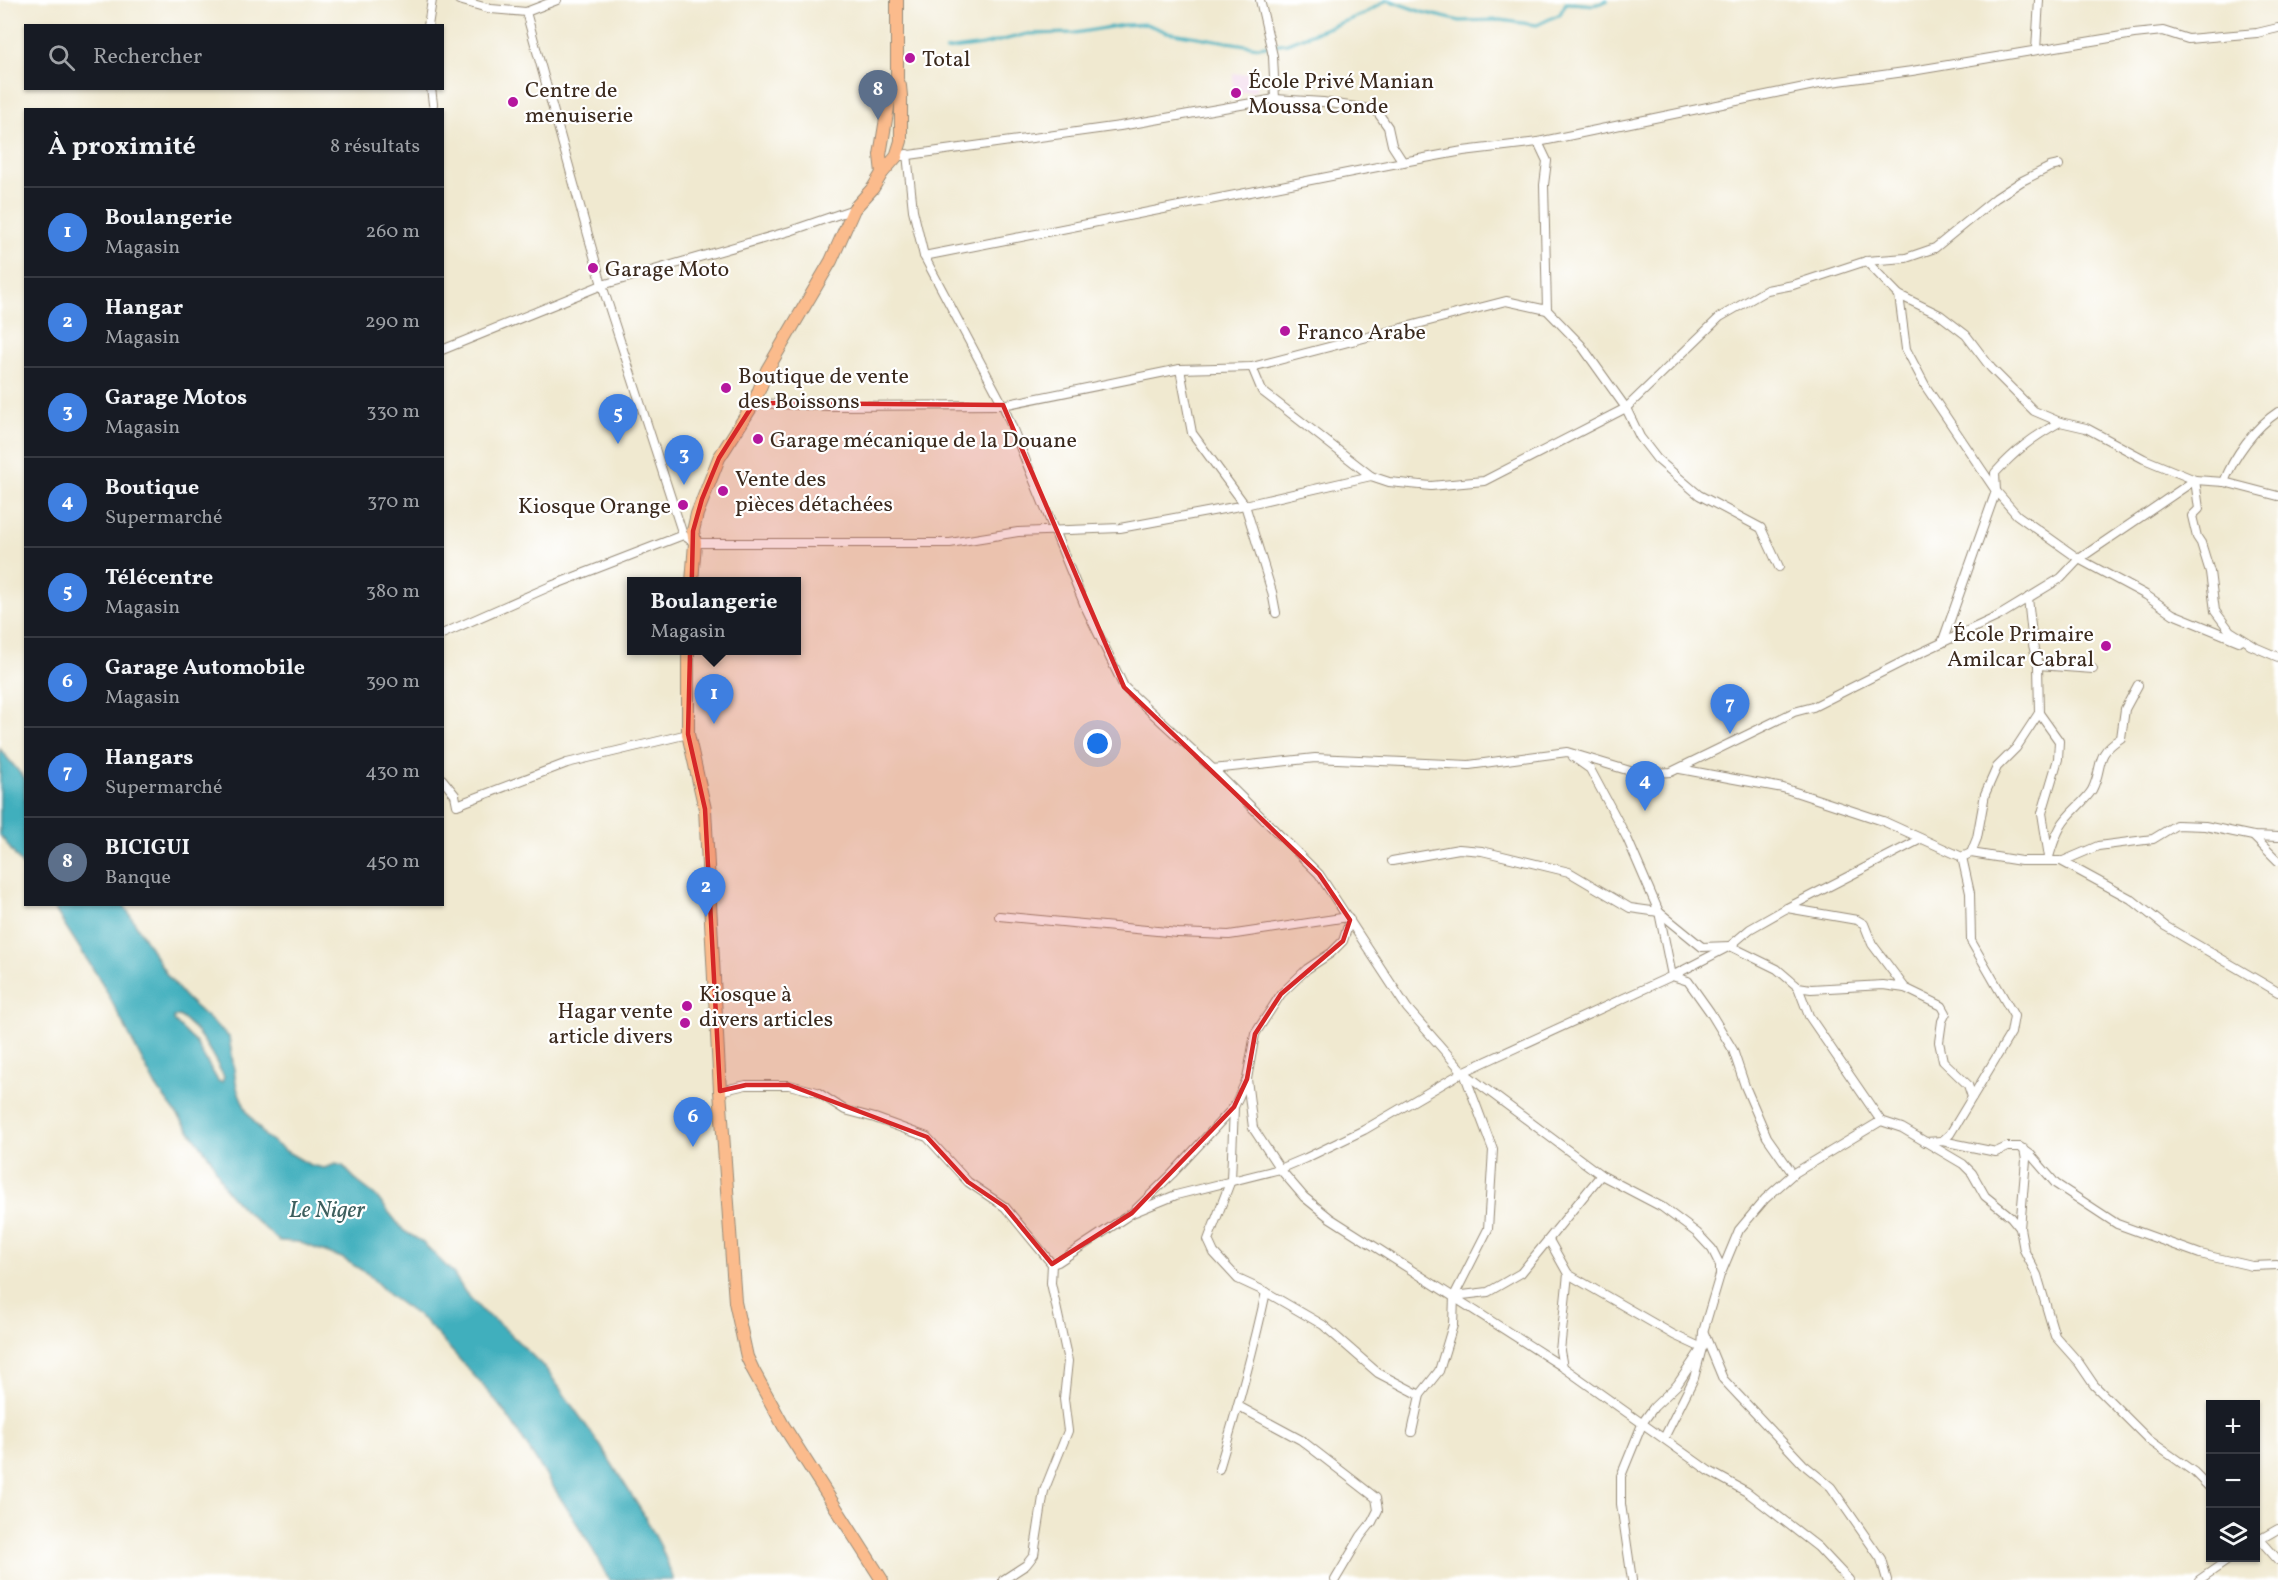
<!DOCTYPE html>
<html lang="fr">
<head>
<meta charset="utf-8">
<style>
	:root { --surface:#171b24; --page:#20242c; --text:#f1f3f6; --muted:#9ea1a6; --line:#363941; --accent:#2563eb }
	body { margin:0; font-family:Vollkorn,serif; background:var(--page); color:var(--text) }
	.controls { position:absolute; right:18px; bottom:18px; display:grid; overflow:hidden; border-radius:0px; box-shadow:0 2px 4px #0004 }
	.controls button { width:54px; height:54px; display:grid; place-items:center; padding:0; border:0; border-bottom:2px solid var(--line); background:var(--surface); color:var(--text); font:30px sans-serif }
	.you { position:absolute; left:1098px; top:744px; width:21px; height:21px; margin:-15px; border:4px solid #fff; border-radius:50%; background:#1a73e8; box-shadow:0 0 0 9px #1a73e833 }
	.badge { display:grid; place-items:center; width:39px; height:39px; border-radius:50%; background:var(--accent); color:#fff; font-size:20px; font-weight:700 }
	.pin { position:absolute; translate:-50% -50px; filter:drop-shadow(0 2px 3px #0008) }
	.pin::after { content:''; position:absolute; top:32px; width:21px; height:18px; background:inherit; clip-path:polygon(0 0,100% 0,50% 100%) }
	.popup { position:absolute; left:627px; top:577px; width:174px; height:78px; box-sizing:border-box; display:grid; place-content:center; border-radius:0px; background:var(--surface); filter:drop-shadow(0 2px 4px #0005); font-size:20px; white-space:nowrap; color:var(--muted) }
	.popup b { font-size:22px; color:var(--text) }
	.popup::after { content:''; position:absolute; left:50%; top:100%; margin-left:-12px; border:12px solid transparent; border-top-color:var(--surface) }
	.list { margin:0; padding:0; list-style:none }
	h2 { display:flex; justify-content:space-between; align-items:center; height:78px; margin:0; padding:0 24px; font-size:26px }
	h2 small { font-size:20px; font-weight:400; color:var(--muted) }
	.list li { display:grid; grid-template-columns:39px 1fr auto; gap:18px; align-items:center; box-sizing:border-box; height:90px; padding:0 24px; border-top:2px solid var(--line) }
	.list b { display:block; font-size:22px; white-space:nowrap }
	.list p { margin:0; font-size:20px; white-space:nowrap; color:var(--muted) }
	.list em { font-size:20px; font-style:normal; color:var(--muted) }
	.icon { flex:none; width:33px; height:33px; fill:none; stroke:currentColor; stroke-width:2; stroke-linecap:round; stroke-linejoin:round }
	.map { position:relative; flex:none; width:2278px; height:1580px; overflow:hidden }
	.search { position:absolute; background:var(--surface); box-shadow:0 2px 4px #0004; left:24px; top:24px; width:420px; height:66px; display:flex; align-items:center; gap:15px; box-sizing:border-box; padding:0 21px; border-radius:0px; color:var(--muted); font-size:22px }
	.panel { position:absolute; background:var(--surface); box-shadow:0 2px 4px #0004; left:24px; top:108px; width:420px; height:798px; border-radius:0px }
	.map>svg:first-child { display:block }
	.built { fill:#efd0e7 }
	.water { fill:#40afbd; stroke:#3e6c6e; stroke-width:1.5; fill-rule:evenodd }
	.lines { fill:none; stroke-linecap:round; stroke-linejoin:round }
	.stream { stroke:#40afbd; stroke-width:3 }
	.minor-casing { stroke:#968a77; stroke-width:10 }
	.trunk-casing { stroke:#968a77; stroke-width:14 }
	.minor { stroke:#fff; stroke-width:8 }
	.trunk { stroke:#fbbb8c; stroke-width:12 }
	.marked { fill:#d62828; fill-opacity:0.2; stroke:#d62828; stroke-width:4.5; stroke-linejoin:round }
	.poi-dot { fill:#b5179e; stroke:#fff; stroke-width:2 }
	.labels { text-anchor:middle; stroke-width:4.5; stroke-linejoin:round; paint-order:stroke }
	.poi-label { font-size:22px; fill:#3b2a1e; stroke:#fff; text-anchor:start }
	.water-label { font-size:24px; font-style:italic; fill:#3d5f5e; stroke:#fff }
</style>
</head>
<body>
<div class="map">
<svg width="2278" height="1580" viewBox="0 0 2278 1580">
	<rect width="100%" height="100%" fill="#fff"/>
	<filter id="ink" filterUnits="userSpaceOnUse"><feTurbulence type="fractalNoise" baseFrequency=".0167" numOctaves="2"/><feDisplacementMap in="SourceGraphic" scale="12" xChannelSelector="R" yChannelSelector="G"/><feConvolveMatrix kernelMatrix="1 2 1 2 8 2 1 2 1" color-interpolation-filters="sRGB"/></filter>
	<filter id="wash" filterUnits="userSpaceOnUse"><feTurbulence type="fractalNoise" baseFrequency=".008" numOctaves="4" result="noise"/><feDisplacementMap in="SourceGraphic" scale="24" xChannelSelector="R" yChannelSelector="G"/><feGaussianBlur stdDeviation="1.35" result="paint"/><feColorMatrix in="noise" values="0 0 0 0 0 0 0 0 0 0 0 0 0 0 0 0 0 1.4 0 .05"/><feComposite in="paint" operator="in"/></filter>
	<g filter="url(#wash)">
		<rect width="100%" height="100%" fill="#f0e9d0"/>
		<!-- built -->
		<polygon class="built" points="1256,73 1257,91 1234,93 1233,74"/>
		<!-- water -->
		<g class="water">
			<polygon points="0,749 25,779 25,869 0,835"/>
			<path d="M52 905H124L167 975 185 997 229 1037 237 1088 247 1112 265 1136 286 1151 310 1165 324 1168 336 1164 343 1166 358 1182 375 1195 404 1231 421 1241 453 1273 465 1292 483 1312 503 1327 546 1369 600 1445 644 1515 661 1547 674 1580H609L588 1541 509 1418 486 1389 425 1321 390 1296 368 1274 342 1258 298 1242 279 1241 241 1207 226 1190 211 1159 155 1085 102 983ZM179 1016C200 1029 213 1056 224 1077L222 1082 218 1081 196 1043 174 1021V1017Z"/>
		</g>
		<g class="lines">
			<!-- stream -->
			<g class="stream">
				<path d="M1388 0 1422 12 1460 21 1500 20 1537 25 1560 14 1566 3C1581 2 1594 9 1607 0"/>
				<polyline points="946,50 983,45 1027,34 1075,33 1123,25 1146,24 1167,32 1258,47 1287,43 1364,14 1387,0"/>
			</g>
		</g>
	</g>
	<g filter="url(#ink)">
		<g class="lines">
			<defs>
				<g id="minor">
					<polyline points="459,0 491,9 526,12 602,285 683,535"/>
					<polyline points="1260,0 1273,56 1275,99"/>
					<polyline points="526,12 557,0"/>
					<polyline points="428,26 432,0"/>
					<polyline points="2036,50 2039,0"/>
					<polyline points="431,88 433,104"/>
					<polyline points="1538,142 1547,161 1544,185 1547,310 1581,345 1626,408 1640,437 1657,459 1699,495 1761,528 1779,567"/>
					<polyline points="907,154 913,210 924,256 1003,405 1085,606 1124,687 1213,769 1319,874 1407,1008 1463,1072 1601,1175 1662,1207 1697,1233 1712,1249 1720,1265 1720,1275 1703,1332 1702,1348 1677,1385 1654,1407 1643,1422 1621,1476 1621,1504 1632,1580"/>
					<polyline points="902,156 1120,126 1275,99 1323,102 1376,110 1388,127 1392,145 1403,162"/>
					<polyline points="924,256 1403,162 1463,151 1538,142 1824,83 1912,71 2134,34 2163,31 2188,39 2257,33 2278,28"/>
					<polyline points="1866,261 1899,295 1940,315 1966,335 1991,368 2034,411 2060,422 2086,428 2144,459 2195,480 2199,509 2192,516 2197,537 2201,543 2210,572 2215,611 2230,631 2254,646"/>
					<polyline points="1899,295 1906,349 1926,387 1996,491 2017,515 2079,559 2146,595 2173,614 2239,641"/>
					<polyline points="442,350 602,285 790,231 854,209"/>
					<polyline points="1252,367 1262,391 1371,476"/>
					<polyline points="1180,369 1192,433 1245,505 1272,592 1276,613"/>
					<polyline points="754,403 828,406 1003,405 1180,369 1252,367 1506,301 1547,310"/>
					<path d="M2224 482C2234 456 2255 427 2278 412"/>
					<polyline points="442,634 551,586 683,535 695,543 950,543 1018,532 1120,528 1245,505 1371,476 1389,482 1431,486 1484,481 1626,408 1720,317 1767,290 1793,285 1866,261 1906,258 1935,248 1996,198 2022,181 2050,167 2059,165"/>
					<path d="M1942 643 1996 491 1995 473C2016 450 2033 437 2060 422"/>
					<polyline points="2250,645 2278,657"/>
					<polyline points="2038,665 2093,669"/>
					<path d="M2039 713 2059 741 2058 759 2042 813 2049 857C2052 846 2056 835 2061 826 2069 812 2084 803 2092 790 2104 767 2093 755 2121 738L2125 709 2138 685"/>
					<polyline points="1573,757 1590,769 1627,838 1659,912 1672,976 1688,981 1710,1012 1733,1050 1745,1086 1767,1137 1793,1174"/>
					<polyline points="1213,769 1315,758 1469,765 1567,752 1640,774 1671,772 1794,712 1813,707 1920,653 1997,617 2061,578 2079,559 2195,480 2224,482 2278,496"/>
					<polyline points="1680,769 1783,788 1883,821 1962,857 1971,853 2021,861 2063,861 2098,846 2153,839 2176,825 2205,826 2253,836 2278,837"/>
					<polyline points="442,779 455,795 457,805 567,763 688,734"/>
					<polyline points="2253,836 2278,861"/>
					<polyline points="1971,853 1977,838 1985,794 1997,767 2016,748 2039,713 2038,665 2033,645 2028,598"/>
					<polyline points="1392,861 1459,849 1482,851 1569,872 1630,908 1659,912 1702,947 1730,946 1777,969 1798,987 1809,1016 1881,1121"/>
					<polyline points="2061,861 2131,899 2165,926 2278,992"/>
					<polyline points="1787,908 1857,920 1864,924 1872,944 1905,988"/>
					<polyline points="999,916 1178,933 1229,935 1348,917"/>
					<polyline points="1350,920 1343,941 1331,953 1307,969 1281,994 1255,1034 1247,1079 1253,1128 1280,1169 1304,1197 1330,1218 1563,1367 1709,1471 1747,1492 1818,1547 1849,1580"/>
					<polyline points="1798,987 1811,989 1883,985 1905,988 1942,1006 1946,1013 1942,1021 1939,1042 1943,1061 1968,1085 1972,1097"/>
					<polyline points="1246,1081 1234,1107 1231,1180 1208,1240 1214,1253 1238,1279 1266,1292 1323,1325 1378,1373 1420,1395"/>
					<polyline points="720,1091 746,1085 789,1085 817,1092 845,1110 875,1118 927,1137 968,1182 1005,1207 1052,1264"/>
					<polyline points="1942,1141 1950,1134 2011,1033 2014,1016 1971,941 1970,893 1962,857"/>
					<polyline points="1925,1142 1942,1141 1996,1152 2007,1147 2020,1147 2031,1155 2056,1184 2117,1224 2200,1254 2252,1266 2278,1265"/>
					<polyline points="1135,1210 1172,1174 1234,1107"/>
					<polyline points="2020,1228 2026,1160 2024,1149"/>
					<polyline points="1549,1240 1568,1274 1674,1335 1702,1348 1694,1378 1664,1438"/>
					<polyline points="1722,1271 1739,1230 1765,1199 1793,1174 1881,1121 1902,1128 1963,1164 1972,1173 1985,1196 2011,1217 2020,1228 2024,1250 2037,1275 2055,1336 2079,1363 2094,1385 2149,1440 2194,1472 2210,1488"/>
					<polyline points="1454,1296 1488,1292 1521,1273 1601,1175"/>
					<polyline points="1704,1333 1723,1379 1803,1464 1831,1487 1881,1559 1887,1580"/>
					<polyline points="1563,1367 1560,1351 1568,1274"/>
					<polyline points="1238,1406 1301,1440 1376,1498 1378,1510 1372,1522 1361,1536 1335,1580"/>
					<polyline points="1412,1432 1420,1395 1439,1371 1453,1325 1454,1296 1488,1229 1493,1150 1464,1073"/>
					<path d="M1219 1469C1237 1410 1253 1352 1266 1292"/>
					<polyline points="2256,1535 2278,1560"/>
					<polyline points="2257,1541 2278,1529"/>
					<polyline points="1003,1580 1026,1565 1034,1555 1044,1491 1068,1431 1064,1399 1068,1361 1051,1283 1052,1264 1058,1262 1132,1213 1176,1195 1280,1169 1306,1158 1364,1130 1463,1072 1672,976 1730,946 1750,929 1787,908 1921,839"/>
					<polyline points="2199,1580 2231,1558"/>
				</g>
				<g id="trunk">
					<polyline points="882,173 880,155 890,95 892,86 897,80"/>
					<polyline points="692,582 695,543 693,531 697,514 719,458 754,403 767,370 831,261 854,209 873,188 882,173 896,157 901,141 901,96 900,86 897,80 897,0"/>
					<polyline points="688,650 688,734 705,809 720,1091 735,1302 747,1357 753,1370 783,1425 882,1580"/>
				</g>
			</defs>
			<!-- minor casing -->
			<use href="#minor" class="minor-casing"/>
			<!-- trunk casing -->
			<use href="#trunk" class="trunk-casing"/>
			<!-- minor -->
			<use href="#minor" class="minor"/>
			<!-- trunk -->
			<use href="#trunk" class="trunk"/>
		</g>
	</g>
	<!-- marked area -->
	<path class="marked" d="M754 403 1003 405 1124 687 1319 874 1350 920 1343 941 1281 994 1255 1034 1247 1079 1234 1107 1132 1213 1052 1264 1005 1207 968 1182 927 1137 789 1085H746L720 1091 705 809 688 734 693 531 702 499 719 458Z"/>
	<!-- markers -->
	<g class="poi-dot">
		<circle cx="910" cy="58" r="6"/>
		<circle cx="1236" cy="93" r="6"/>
		<circle cx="513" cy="102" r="6"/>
		<circle cx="593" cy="268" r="6"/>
		<circle cx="1285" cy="331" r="6"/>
		<circle cx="726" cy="388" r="6"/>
		<circle cx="758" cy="439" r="6"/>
		<circle cx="723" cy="491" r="6"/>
		<circle cx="683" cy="505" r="6"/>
		<circle cx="2106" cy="646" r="6"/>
		<circle cx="687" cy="1006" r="6"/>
		<circle cx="685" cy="1023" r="6"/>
	</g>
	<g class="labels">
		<!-- poi labels -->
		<g class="poi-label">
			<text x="922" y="66">Total</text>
			<text x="1248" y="88">École Privé Manian<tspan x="1248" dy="25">Moussa Conde</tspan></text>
			<text x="525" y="97">Centre de<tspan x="525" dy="25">menuiserie</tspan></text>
			<text x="605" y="276">Garage Moto</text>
			<text x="1297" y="339">Franco Arabe</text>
			<text x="738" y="383">Boutique de vente<tspan x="738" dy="25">des Boissons</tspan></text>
			<text x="770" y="447">Garage mécanique de la Douane</text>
			<text x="735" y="486">Vente des<tspan x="735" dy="25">pièces détachées</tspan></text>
			<text x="671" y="513" text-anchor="end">Kiosque Orange</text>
			<text x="2094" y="641" text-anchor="end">École Primaire<tspan x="2094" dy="25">Amilcar Cabral</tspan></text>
			<text x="699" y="1001">Kiosque à<tspan x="699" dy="25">divers articles</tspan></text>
			<text x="673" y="1018" text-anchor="end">Hagar vente<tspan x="673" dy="25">article divers</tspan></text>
		</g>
		<!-- water labels -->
		<g class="water-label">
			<text x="327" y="1217">Le Niger</text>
		</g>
	</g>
</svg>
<div class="controls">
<button>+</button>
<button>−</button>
<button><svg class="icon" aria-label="layers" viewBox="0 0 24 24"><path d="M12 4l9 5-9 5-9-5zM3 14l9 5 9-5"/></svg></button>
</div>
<div class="you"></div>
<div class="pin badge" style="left:714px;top:724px;background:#3f7fe0">1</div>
<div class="popup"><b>Boulangerie</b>Magasin</div>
<div class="pin badge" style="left:706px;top:917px;background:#3f7fe0">2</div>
<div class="pin badge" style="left:684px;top:485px;background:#3f7fe0">3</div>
<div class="pin badge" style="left:1645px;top:811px;background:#3f7fe0">4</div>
<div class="pin badge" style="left:618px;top:444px;background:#3f7fe0">5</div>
<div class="pin badge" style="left:693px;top:1147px;background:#3f7fe0">6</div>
<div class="pin badge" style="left:1730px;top:734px;background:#3f7fe0">7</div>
<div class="pin badge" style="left:878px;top:120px;background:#5c6f8a">8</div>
<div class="search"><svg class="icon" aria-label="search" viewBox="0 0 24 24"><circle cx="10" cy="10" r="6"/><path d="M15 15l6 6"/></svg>Rechercher</div>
<section class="panel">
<h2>À proximité<small>8 résultats</small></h2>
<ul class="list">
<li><span class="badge" style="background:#3f7fe0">1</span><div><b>Boulangerie</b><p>Magasin</p></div><em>260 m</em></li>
<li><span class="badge" style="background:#3f7fe0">2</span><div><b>Hangar</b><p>Magasin</p></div><em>290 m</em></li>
<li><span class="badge" style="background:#3f7fe0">3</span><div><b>Garage Motos</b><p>Magasin</p></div><em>330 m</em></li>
<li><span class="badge" style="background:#3f7fe0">4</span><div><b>Boutique</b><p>Supermarché</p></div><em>370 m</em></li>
<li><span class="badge" style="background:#3f7fe0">5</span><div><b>Télécentre</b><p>Magasin</p></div><em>380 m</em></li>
<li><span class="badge" style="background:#3f7fe0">6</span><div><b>Garage Automobile</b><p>Magasin</p></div><em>390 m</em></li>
<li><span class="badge" style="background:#3f7fe0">7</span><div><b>Hangars</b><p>Supermarché</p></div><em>430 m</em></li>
<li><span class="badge" style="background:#5c6f8a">8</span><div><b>BICIGUI</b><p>Banque</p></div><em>450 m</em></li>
</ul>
</section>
</div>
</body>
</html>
